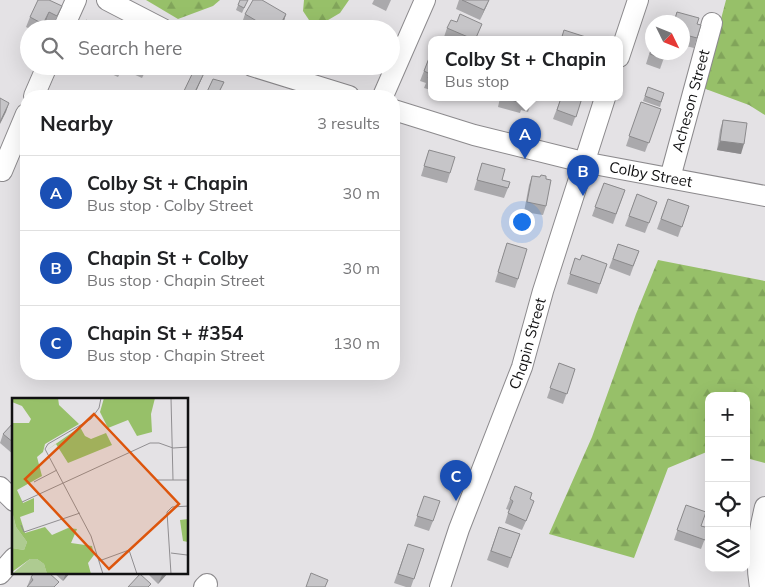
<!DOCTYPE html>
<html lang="en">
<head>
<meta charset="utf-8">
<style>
	:root { --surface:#fff; --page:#f6f6f6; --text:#202124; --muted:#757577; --line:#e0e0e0; --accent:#b45309 }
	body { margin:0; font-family:Mulish,sans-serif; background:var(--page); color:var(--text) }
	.controls { position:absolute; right:15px; bottom:15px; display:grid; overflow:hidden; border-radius:10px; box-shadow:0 5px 20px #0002 }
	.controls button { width:45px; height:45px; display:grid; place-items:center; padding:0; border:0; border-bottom:1px solid var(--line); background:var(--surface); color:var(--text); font:25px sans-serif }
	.compass { position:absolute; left:645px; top:15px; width:45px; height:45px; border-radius:50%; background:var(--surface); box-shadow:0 5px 20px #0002; rotate:133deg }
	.you { position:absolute; left:521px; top:221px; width:18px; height:18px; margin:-12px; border:4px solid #fff; border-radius:50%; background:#1a73e8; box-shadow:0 0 0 8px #1a73e833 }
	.badge { display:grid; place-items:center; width:32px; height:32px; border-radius:50%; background:var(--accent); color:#fff; font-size:16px; font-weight:700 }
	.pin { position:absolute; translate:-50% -41px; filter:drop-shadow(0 1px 2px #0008) }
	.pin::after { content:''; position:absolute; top:26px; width:18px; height:15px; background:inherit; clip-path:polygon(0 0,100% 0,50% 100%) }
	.popup { position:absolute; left:428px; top:36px; width:195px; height:65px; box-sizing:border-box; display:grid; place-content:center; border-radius:10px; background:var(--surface); filter:drop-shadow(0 1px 4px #0005); font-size:16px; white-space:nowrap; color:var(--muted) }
	.popup b { font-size:19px; color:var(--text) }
	.popup::after { content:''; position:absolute; left:50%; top:100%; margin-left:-10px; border:10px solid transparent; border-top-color:var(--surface) }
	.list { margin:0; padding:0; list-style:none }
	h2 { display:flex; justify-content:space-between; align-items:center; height:65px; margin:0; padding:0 20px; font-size:21px }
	h2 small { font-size:16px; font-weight:400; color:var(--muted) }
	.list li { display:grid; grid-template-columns:32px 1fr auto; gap:15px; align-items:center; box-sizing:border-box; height:75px; padding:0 20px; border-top:1px solid var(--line) }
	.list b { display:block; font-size:19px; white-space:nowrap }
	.list p { margin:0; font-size:16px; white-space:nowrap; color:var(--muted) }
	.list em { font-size:16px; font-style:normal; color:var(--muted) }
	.icon { flex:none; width:28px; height:28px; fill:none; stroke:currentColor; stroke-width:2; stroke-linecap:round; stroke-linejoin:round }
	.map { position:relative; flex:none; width:765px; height:587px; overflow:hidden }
	.search { position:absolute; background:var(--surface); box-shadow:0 5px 20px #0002; left:20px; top:20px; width:380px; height:55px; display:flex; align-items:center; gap:12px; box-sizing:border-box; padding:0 18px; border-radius:28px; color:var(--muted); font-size:19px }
	.panel { position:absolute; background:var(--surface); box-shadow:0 5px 20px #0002; left:20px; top:90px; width:380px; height:290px; border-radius:20px }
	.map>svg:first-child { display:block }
	.forest { fill:url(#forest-firs) }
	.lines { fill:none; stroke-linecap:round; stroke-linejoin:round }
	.minor-casing { stroke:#8c8a8d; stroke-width:22 }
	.minor { stroke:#fff; stroke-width:20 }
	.wall { fill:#aaa9ac }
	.shaded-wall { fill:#8b8a8c }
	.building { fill:#c6c5c8; stroke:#8b8a8c }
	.labels { text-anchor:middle; stroke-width:5; stroke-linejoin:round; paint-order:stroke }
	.street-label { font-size:15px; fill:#111112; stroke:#fff }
	.inset-road { fill:none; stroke:#908e91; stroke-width:1 }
	.view { fill:#dd550c; fill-opacity:0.15; stroke:#dd550c; stroke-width:2.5 }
	.inset-edge { fill:none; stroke:#111112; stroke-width:2.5 }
</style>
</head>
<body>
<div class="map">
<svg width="765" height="587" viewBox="0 0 765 587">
	<defs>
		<pattern id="forest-firs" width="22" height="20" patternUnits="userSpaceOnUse" patternTransform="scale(1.25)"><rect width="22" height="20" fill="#97c069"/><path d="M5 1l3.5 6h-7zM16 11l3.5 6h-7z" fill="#81a45a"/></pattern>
	</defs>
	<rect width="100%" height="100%" fill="#e4e2e5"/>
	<!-- forest -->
	<g class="forest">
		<polygon points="146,0 220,0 213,6 178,19"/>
		<polygon points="304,0 349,0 340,13 318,26 309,20 303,11"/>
		<polygon points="726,0 765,0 765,115 749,105 703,88"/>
		<polygon points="658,260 765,281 765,463 746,458 746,396 709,396 709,451 668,468 634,558 549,534 592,437 636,314"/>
	</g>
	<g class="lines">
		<defs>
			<g id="minor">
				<polyline points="107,0 163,29"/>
				<polyline points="63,29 76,0"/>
				<polyline points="619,57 638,0"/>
				<polyline points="252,66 349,96"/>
				<polyline points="34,96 47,66"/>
				<polyline points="383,96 425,0"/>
				<path id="s1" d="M394 110 474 135 583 162 765 196"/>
				<polyline points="0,170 2,171 26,114"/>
				<path id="s2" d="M670 178 712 23"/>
				<polyline points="0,487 14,501"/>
				<polyline points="0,574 14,558"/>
				<polyline points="204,587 207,584"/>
				<path id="s3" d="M440 587 459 529 522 367 543 291 605 98"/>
				<path d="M760 587C755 559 758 534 765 507"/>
			</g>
		</defs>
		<!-- minor casing -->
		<use href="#minor" class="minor-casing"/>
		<!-- minor -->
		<use href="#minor" class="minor"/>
	</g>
	<!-- wall -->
	<g class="wall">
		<polygon points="374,0 391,0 386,11 372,4"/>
		<polygon points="459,0 489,0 480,20 456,9"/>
		<polygon points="246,4 242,13 236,10 238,5"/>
		<polygon points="62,6 53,25 46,21 42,29 30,29 26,27 30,17"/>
		<polygon points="677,12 697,24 697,38 694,48 682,45 682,22 673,22"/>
		<polygon points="245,14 286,14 283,24 280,29 251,29 242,23"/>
		<polygon points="457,22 482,24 475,40 451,40 444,37 447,28"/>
		<polygon points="652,45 666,52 660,69 646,64"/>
		<polygon points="431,53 431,90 424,88 426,83 420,81"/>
		<polygon points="109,66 124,66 118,77 107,72"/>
		<polygon points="134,66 148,66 142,78 131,73"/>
		<polygon points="354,66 374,66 372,70 365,67 364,71"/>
		<polygon points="205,71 194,96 182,96 183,93"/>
		<polygon points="648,87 664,93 660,107 643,101"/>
		<polygon points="500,98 533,98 528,112 521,110 520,113 498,107"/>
		<polygon points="561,98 582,98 572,126 553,119"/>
		<polygon points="641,102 661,109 645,152 626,146"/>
		<polygon points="723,120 741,154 717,150 720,130"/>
		<polygon points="429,150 450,173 447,183 421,176"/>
		<polygon points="482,163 502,180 508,188 504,198 474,190"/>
		<polygon points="532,176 546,206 543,215 524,212 529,185"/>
		<polygon points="604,183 625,190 613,224 592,216"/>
		<polygon points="637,194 657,202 645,233 625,226"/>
		<polygon points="668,199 689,206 678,237 657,229"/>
		<polygon points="507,243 518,279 515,288 495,282"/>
		<polygon points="618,244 639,251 630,276 609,268"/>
		<polygon points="575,258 580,260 607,264 597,294 567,284"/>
		<polygon points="559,363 575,369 563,404 547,398"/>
		<polygon points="14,422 14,455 0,443 3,434"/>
		<polygon points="424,496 433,521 429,531 414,526"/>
		<polygon points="510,499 530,499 531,510 522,530 505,523 509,510 506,509"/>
		<polygon points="686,505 701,526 709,528 701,549 674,540"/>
		<polygon points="499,527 520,534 508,568 487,560"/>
		<polygon points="408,544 424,549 411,587 406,587 394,583"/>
		<polygon points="49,573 27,587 31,577"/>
		<polygon points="54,573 70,573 63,581"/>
		<polygon points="147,573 168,573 158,584"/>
	</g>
	<!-- shaded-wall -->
	<g class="shaded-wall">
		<polygon points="489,0 487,5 480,20 484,10"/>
		<polygon points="49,12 46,21 41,29 43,24"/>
		<polygon points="286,14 283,24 280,29 278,29"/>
		<polygon points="205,71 194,96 193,96"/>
		<polygon points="9,103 6,112 0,124 0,122"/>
		<polygon points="720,141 744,144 741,154 717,150"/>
		<polygon points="66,573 70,573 63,581"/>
		<polygon points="163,573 168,573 158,584 162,575"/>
	</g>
	<!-- building -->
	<g class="building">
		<polygon points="38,0 49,0 62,6 57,16 49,12 43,24 30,17"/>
		<polygon points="240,0 248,0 244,8 238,5"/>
		<polygon points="253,0 262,0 286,14 278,29 270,29 245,14"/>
		<polygon points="462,0 489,0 484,10"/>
		<polygon points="677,12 699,18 697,24 701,25 697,38 682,34 683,26 682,26 682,22 674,22"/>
		<polygon points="460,14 482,24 475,40 447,28 451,20 457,22"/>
		<polygon points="86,20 97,26 99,21 115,29 82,29"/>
		<polygon points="335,23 345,27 344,29 333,29"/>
		<polygon points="564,30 592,39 591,40 561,40"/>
		<polygon points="652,46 652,52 666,52 664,59 650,54"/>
		<polygon points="431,53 431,80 428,78 430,74 424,71"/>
		<polygon points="140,66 147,66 145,69"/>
		<polygon points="195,68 200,70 201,69 205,71 193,96 192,96 183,93"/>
		<polygon points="213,79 224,82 217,96 205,96"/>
		<polygon points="648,87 664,93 661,102 645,96"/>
		<polygon points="233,91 244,96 230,96"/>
		<polygon points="0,98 9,103 0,122"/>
		<polygon points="503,98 533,98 531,102 524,100 523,103"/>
		<polygon points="561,98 582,98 576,117 557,110"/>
		<polygon points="641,102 661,109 649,143 629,136"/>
		<polygon points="723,120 747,123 744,144 720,141"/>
		<polygon points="429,150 455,157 450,173 424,166"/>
		<polygon points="482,163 505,169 502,180 510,182 508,188 477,180"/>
		<polygon points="541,175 546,176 546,179 551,180 546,206 527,202 532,176 540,177"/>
		<polygon points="604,183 625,190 616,214 595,207"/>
		<polygon points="637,194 657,202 649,223 629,216"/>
		<polygon points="668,199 689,206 682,227 661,219"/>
		<polygon points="507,243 527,249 518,279 498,272"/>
		<polygon points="618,244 639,251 633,266 613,259"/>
		<polygon points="582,255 607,264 600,284 570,274 575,258 580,260"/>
		<polygon points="559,363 575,369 567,394 550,388"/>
		<polygon points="14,422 14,443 3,434"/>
		<polygon points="515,486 532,493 530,499 534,501 526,521 508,513 513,501 510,499"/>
		<polygon points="424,496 440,501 433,521 417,516"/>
		<polygon points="686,505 706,512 701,526 709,528 705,540 677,530"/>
		<polygon points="499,527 520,534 511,558 491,551"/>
		<polygon points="408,544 424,549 414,579 398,574"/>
		<polygon points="34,573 49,573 59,582 54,587 27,587 33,580 31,577"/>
		<polygon points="311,573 328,580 325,587 306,587"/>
		<polygon points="140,574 151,584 148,587 128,587"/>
	</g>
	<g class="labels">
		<!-- street labels -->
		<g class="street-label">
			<text dy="5" stroke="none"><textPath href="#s2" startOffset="80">Acheson Street</textPath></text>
			<text dy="5" stroke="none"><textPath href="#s1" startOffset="265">Colby Street</textPath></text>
			<text dy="5" stroke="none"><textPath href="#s3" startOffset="259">Chapin Street</textPath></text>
		</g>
	</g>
	<!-- overview -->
	<g transform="translate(12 398)">
		<rect width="176" height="176" fill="#e4e2e5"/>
		<path d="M0 113 4 129 15 144 12 152 0 150ZM18 161H25L32 166 35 176H0Z" fill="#aecb91"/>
		<path d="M0 0H46L47 7 67 26 33 46 31 54 25 59 30 78 5 92 11 105 22 100V114L8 119 13 135 33 129 40 137 56 130 65 131 59 145 80 148 82 157 76 165 79 176H35L32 166 25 161H18L0 174V150L12 152 15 144 4 129 0 113V25H17L19 21 10 8 0 4ZM92 0H143L139 16 140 34 125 38 116 22 96 30 88 14ZM68 29 73 38 79 41 94 35 100 47 56 65 44 46 35 52ZM176 121H177L176 144 171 143 168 122Z" fill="#97c069"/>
		<path class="inset-road" d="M89 0 87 10 79 21 36 46 33 51 79 138 91 176M159 0 161 82M144 82H177M22 84 45 72M10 104 138 45H147L161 50 177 49M9 127 12 134 68 115M159 155 175 157M87 163 117 152 125 176M159 176 155 114 160 109 177 108"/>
		<path class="view" d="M82 16 167 106 97 171 13 81Z"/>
		<rect width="176" height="176" class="inset-edge"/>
	</g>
</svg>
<div class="controls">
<button>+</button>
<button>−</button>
<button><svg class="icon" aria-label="locate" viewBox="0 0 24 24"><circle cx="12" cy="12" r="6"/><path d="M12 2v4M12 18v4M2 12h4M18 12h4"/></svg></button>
<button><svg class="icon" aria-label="layers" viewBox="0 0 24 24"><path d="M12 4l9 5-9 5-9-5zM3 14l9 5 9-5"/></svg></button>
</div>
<svg class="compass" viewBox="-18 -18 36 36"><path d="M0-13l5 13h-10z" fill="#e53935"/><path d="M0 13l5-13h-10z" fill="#757577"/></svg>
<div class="you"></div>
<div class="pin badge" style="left:525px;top:159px;background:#1a4fb4">A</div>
<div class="popup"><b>Colby St + Chapin</b>Bus stop</div>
<div class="pin badge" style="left:583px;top:196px;background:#1a4fb4">B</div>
<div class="pin badge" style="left:456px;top:501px;background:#1a4fb4">C</div>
<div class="search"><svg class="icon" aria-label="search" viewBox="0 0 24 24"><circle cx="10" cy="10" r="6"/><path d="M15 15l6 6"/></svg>Search here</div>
<section class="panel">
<h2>Nearby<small>3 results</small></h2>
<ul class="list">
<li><span class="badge" style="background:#1a4fb4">A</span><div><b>Colby St + Chapin</b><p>Bus stop · Colby Street</p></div><em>30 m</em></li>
<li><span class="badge" style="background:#1a4fb4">B</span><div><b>Chapin St + Colby</b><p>Bus stop · Chapin Street</p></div><em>30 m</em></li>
<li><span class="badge" style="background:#1a4fb4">C</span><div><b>Chapin St + #354</b><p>Bus stop · Chapin Street</p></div><em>130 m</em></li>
</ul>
</section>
</div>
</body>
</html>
